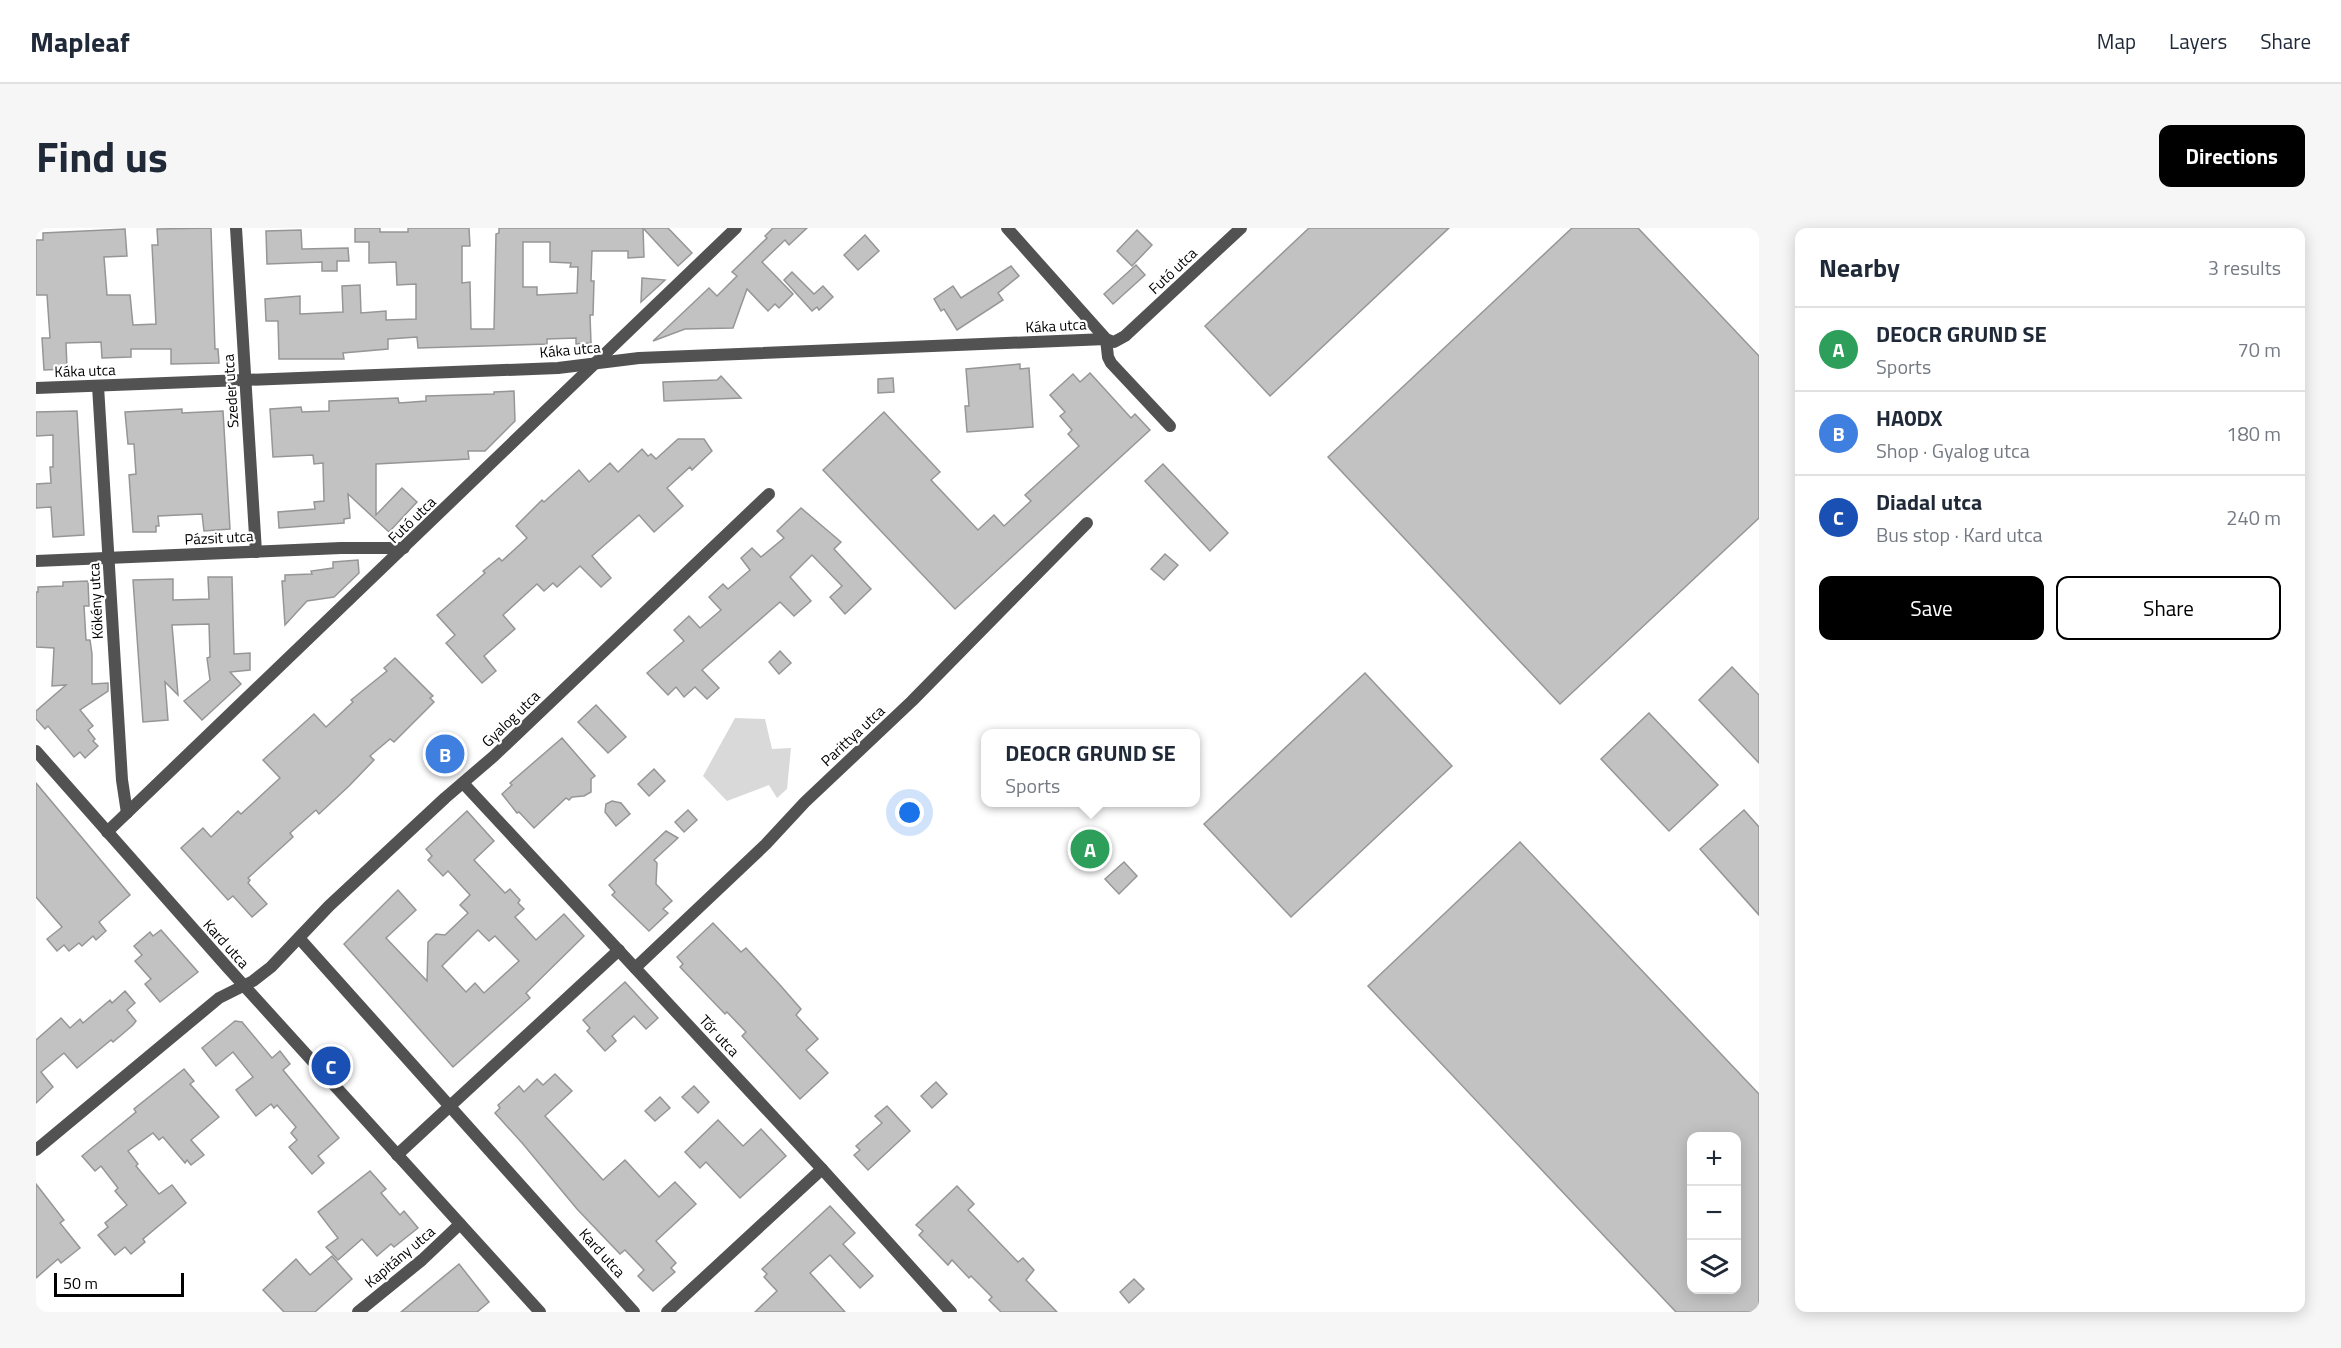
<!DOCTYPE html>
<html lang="en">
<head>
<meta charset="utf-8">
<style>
	:root { --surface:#fff; --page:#f6f6f7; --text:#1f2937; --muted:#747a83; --line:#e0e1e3; --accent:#000 }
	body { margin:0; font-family:"Titillium Web",sans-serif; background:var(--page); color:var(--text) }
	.controls { position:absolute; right:18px; bottom:18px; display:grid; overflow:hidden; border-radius:12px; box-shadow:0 3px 15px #0003 }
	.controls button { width:54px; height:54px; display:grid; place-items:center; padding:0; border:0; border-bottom:2px solid var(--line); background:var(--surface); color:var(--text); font:30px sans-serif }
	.scale { position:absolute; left:18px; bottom:15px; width:130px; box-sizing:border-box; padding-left:6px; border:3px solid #000; border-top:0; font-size:16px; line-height:21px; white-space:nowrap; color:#000; -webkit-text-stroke:4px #fff; paint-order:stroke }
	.you { position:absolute; left:874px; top:585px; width:21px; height:21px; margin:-15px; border:4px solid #fff; border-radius:50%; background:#1a73e8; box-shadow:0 0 0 9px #1a73e833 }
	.badge { display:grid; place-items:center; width:39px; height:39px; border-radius:50%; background:var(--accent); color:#fff; font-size:20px; font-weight:700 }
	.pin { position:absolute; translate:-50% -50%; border:3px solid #fff; box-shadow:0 2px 6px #0006 }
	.popup { position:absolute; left:945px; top:501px; width:219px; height:78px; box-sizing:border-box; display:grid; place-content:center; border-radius:12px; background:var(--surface); filter:drop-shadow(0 2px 4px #0005); font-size:20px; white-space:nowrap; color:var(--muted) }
	.popup b { font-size:22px; color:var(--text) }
	.popup::after { content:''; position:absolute; left:50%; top:100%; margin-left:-12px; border:12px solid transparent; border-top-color:var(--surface) }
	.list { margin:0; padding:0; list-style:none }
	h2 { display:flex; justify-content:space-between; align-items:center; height:78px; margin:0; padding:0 24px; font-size:26px }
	h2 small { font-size:20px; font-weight:400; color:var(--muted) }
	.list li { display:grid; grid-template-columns:39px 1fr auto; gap:18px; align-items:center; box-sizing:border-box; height:84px; padding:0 24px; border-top:2px solid var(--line) }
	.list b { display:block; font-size:22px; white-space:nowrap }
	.list p { margin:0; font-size:20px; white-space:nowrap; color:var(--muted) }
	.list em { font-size:20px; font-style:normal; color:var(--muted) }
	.actions { display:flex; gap:12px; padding:18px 24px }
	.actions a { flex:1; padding:14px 0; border:2px solid var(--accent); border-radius:12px; text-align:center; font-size:21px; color:var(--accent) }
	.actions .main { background:var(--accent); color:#fff }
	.icon { flex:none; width:33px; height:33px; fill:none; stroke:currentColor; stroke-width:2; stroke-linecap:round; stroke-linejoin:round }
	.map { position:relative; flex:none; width:1723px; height:1084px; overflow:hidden; border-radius:12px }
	header { display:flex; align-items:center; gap:36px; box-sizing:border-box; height:84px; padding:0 30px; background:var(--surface); border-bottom:2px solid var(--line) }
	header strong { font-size:28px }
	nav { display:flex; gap:33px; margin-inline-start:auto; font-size:21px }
	.intro { display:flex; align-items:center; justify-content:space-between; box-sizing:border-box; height:144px; padding:0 36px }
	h1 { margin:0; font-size:42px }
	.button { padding:15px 27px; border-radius:12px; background:var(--accent); color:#fff; font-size:21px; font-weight:700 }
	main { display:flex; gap:36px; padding:0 36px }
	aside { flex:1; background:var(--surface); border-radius:12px; box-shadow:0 3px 15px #0003 }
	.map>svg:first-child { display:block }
	.green { fill:#d9d9d9 }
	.building { fill:#c2c2c2; stroke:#969696; stroke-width:1.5; fill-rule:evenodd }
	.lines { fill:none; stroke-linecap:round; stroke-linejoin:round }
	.minor { stroke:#525252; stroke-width:12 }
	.labels { text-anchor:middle; stroke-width:4.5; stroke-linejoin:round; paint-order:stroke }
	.street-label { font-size:15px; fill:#000; stroke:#fff }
</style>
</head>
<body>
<header>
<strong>Mapleaf</strong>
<nav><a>Map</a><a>Layers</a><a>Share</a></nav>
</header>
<div class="intro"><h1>Find us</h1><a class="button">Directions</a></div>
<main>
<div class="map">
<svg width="1723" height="1084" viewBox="0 0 1723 1084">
	<rect width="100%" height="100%" fill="#fff"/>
	<!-- green -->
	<polygon class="green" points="699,490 729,491 736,521 755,520 751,561 741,570 733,557 691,573 667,548"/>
	<!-- building -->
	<g class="building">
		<polygon points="175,0 179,121 182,121 183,135 135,136 135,121 95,121 95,129 66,130 65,114 30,115 31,141 8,142 6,110 14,110 11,67 0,67 0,12 7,12 7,5 89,1 91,28 68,29 71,67 94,67 97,97 120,96 116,17 122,17 121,1"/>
		<path d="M319 0H344V4H372V0H433L434 18H426V55L434 54 435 101H458L460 6 463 5V0H632L656 25 642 38 607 0 608 29 592 30V23H556L555 53H558L557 87H554L555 115 540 116V110L511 111V116L382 120 381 109 352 111V121L307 125 308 131H243L242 93H230L229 71 264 68V86L307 84 306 58 324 57 325 85 350 83V92L380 91V56L361 57 360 34 333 35V14H319ZM487 14H514V34L535 35 534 39H542L541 65 501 67V59H487Z"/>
		<polygon points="737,0 771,0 753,17 749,12 726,34 757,66 743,80 739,76 732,83 711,61 697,100 649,101 617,113 673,60 681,68 701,48 696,44 731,10 729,8"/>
		<polygon points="1273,0 1413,0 1234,168 1169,98"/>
		<polygon points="1536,0 1602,0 1723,128 1723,290 1524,476 1292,229"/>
		<polygon points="265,2 266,21 312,20 313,33 301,33 301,43 286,43 286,34 231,36 230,3"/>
		<polygon points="1101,2 1116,17 1096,38 1081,23"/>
		<polygon points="829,7 843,23 822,42 808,27"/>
		<polygon points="1100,37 1109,47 1077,76 1068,66"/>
		<polygon points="975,38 983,48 962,65 967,72 921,102 908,81 905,83 898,71 917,58 925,70"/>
		<polygon points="756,44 778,66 787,58 797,69 783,82 781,79 776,83 748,52"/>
		<polygon points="606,50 629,52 605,74"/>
		<polygon points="984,136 984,141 993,140 997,199 931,204 929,178 933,178 930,141"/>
		<polygon points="1054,145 1095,190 1099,186 1114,202 919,381 787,242 848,184 904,244 895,252 942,302 958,287 968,298 995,273 989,267 1043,218 1032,206 1036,202 1024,188 1029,184 1014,167 1037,146 1044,154"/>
		<polygon points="685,148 705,170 628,173 627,154 681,152"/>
		<polygon points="857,150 858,164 842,165 842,151"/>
		<polygon points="478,163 479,193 449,223 432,223 433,231 340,236 340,287 366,260 381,274 353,304 312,266 314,290 308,291 308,295 243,300 242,284 279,281 278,274 288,273 287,235 278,236 277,227 237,229 234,181 265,179 266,184 293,183 293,173 362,170 363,175 390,173 390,168 458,166 458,164"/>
		<polygon points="146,181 146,185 187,183 194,301 168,303 166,286 122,288 123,298 120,298 120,304 97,304 93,247 100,246 98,216 92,216 89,184"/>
		<polygon points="41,183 48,307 17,309 15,279 0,280 0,256 15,255 14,239 17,239 17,207 0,208 0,184"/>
		<polygon points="642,211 668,211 676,223 656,242 654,239 631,260 647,278 618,304 603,287 556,328 575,350 565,359 544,338 521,359 517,355 508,363 501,356 467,387 479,401 448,428 460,443 446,455 410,415 419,407 401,387 449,345 447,343 463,330 466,333 491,310 480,298 506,272 508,274 543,242 553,254 574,235 582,244 606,221 612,228 615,226 620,231"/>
		<polygon points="1127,236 1192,305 1174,323 1109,253"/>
		<polygon points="765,280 805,314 798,321 835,361 809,386 794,369 806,358 776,327 754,349 775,373 758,388 744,374 666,442 683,460 671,471 659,459 648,469 640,459 632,467 611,445 648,413 638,402 653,388 664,400 685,382 673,369 687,356 692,361 714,342 705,330 716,320 725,329 748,310 741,303"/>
		<polygon points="1129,326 1142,337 1128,352 1115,341"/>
		<polygon points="322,332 323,345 298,369 271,373 249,397 246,353 249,353 249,347 276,346 275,343 297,340 297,334"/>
		<polygon points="172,349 196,349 198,426 214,425 214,442 194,444 205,456 166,492 148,473 174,452 171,430 174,429 173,396 136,397 142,467 129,454 132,492 107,494 97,352 137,351 137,372 173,371"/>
		<polygon points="52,353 53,378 48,378 50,412 54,412 56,426 56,456 72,455 72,463 44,482 57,498 52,502 59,511 57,513 62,518 49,530 44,524 38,529 12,498 9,501 0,491 0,483 30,457 16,458 18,420 0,419 0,364 2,364 2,359 27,358 27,354"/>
		<polygon points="744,423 755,435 743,446 733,434"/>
		<polygon points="359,430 397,468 394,470 398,474 358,514 354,511 334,528 338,532 313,558 283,586 280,582 254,605 257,609 212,650 214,652 212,655 231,676 216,689 197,668 192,672 145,620 167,600 175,609 202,583 205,586 244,550 227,532 278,486 290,499 317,474 315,472 351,443 348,440"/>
		<polygon points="1696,439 1723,467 1723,535 1663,472"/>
		<polygon points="1329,445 1416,538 1255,689 1168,596"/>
		<polygon points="560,477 590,509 572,525 542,494"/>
		<polygon points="1613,485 1682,557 1633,603 1565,531"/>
		<polygon points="526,510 559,548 555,551 555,564 548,568 536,569 533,572 530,570 498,600 483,584 481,585 466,566 476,557 474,555"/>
		<polygon points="618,541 629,553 613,568 602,556"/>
		<polygon points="0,555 94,667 63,694 70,703 60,712 57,708 46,718 43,715 33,723 28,717 21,723 11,711 26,699 0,669"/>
		<polygon points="576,573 585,575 594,586 580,598 569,584 570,576"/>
		<polygon points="652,582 661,592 648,604 639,594"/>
		<polygon points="1708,582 1723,599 1723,687 1664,621"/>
		<path d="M431 583 458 613 438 632 469 665 474 661 484 672 482 675 488 681 479 689 500 712 528 686 548 708 490 765 494 770 417 839 308 716 362 662 380 682 350 710 391 753 392 714 400 706 409 707 432 685 424 677 434 667 412 643 407 648 392 632 396 628 390 621ZM442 702 453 713 459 708 483 733 448 765 439 755 430 764 406 738Z"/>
		<polygon points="630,603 642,610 618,632 621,635 620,656 636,673 627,681 632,685 613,703 576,667 579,664 573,657"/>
		<path d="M1484 614 1723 866V1084H1640L1332 758ZM1656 909H1701V1062H1656Z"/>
		<polygon points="1088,634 1101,648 1083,666 1069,651"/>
		<polygon points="677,695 705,724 710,720 744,757 765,781 760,787 782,811 770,822 792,845 764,871 706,808 710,804 691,784 689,786 644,739 647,736 641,729"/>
		<polygon points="125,702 162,744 124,774 109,756 115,751 99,733 106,727 98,718 114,704 117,708"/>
		<polygon points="589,754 622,790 610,801 598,788 576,808 580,813 569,823 551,803 554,800 547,792"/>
		<polygon points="89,763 99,775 91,782 100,793 97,797 77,814 75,812 41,840 28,825 5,844 17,859 0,875 0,812 25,790 34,800 44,791 47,795 74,772 76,775"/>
		<polygon points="199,793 206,794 236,830 244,823 254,836 247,842 303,910 282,928 288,935 276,946 253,919 261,912 255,905 260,899 241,877 238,880 235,876 220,888 200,862 217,849 197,824 180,838 166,820"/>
		<polygon points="148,841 158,853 154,856 183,889 155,912 168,927 155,937 151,932 149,935 127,909 123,912 117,905 92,923 102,936 100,938 123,966 136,957 150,975 107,1011 109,1014 95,1026 89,1019 79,1027 62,1007 72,999 69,995 91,977 79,963 82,960 65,938 59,943 46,928 100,884 98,881"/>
		<polygon points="519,846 536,863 509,888 567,952 589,932 623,969 639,954 660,976 620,1013 640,1035 635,1040 639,1044 617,1063 602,1048 608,1042 589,1022 584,1026 541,981 487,916 459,885 464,880 462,877 483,858 488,864 501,851 507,857"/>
		<polygon points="900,854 911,866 896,880 885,868"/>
		<polygon points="658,858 673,874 662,885 646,869"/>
		<polygon points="624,869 634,880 619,893 609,883"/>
		<polygon points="851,878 874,903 832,942 818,927 824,922 820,918 846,895 839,888"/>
		<polygon points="682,892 707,918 725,901 750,928 704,970 670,934 664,940 649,924"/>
		<polygon points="334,943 350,961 345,965 364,987 368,983 382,1000 358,1019 355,1016 341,1028 326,1011 302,1032 290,1019 302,1010 282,984"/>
		<polygon points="0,956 28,992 24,995 44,1020 25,1035 22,1031 0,1050"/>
		<polygon points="921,958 938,976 932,982 982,1034 987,1030 998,1042 990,1052 1021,1084 965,1084 953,1072 956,1069 935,1048 933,1050 916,1032 912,1037 883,1007 887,1003 880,997"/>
		<polygon points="794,978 819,1005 807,1016 837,1048 824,1060 794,1027 774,1045 809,1084 719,1084 741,1063 728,1049 731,1046 726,1041"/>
		<polygon points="296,1028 316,1051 279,1084 248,1084 227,1062 260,1031 274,1047"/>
		<polygon points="423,1036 453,1074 441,1084 365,1084"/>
		<polygon points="1098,1051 1108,1061 1093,1075 1084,1064"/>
	</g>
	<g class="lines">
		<!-- minor -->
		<g class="minor">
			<polyline points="200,0 220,324"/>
			<polyline points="971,0 1070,111 1078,114 1089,108 1205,0"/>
			<polyline points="62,158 86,552 91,585"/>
			<polyline points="0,160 522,140 603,130 1070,111 1072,129 1075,135 1134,198"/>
			<polyline points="0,333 305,320 368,320"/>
			<polyline points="0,523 192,740 504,1084"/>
			<polyline points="427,555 786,941 915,1084"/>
			<polyline points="71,604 700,0"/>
			<polyline points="263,710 598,1084"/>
			<polyline points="599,740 730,616 769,574 876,473 1051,295"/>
			<polyline points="0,922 183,770 217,753 235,739 293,678 409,570 458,528 733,266"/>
			<polyline points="361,927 583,722"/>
			<polyline points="322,1084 386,1032 424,996"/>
			<polyline points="631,1084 786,941"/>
		</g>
	</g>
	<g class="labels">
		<!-- street labels -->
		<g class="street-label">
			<text transform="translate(1137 43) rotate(-43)" y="5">Futó utca</text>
			<text transform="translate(1020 98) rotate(-3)" y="5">Káka utca</text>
			<text transform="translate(534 122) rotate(-5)" y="5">Káka utca</text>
			<text transform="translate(49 143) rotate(-2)" y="5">Káka utca</text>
			<text transform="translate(195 163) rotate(-94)" y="5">Szeder utca</text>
			<text transform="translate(376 292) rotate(-44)" y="5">Futó utca</text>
			<text transform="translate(183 310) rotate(-3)" y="5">Pázsit utca</text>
			<text transform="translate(60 373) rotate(-93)" y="5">Kökény utca</text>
			<text transform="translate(475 491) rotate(-44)" y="5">Gyalog utca</text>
			<text transform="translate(817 508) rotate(-43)" y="5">Parittya utca</text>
			<text transform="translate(190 716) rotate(48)" y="5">Kard utca</text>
			<text transform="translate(683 808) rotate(47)" y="5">Tőr utca</text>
			<text transform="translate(566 1025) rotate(48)" y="5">Kard utca</text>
			<text transform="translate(364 1029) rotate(-40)" y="5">Kapitány utca</text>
		</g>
	</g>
</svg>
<div class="controls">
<button>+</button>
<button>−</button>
<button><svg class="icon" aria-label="layers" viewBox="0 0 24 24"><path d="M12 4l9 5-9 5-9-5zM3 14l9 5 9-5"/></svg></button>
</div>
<div class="scale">50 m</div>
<div class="you"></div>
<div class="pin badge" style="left:1054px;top:621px;background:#2e9e5b">A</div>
<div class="popup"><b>DEOCR GRUND SE</b>Sports</div>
<div class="pin badge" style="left:409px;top:526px;background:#3f7fe0">B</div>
<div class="pin badge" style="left:295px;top:838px;background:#1a4fb4">C</div>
</div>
<aside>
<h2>Nearby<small>3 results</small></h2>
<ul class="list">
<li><span class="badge" style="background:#2e9e5b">A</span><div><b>DEOCR GRUND SE</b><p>Sports</p></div><em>70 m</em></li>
<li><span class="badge" style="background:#3f7fe0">B</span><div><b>HA0DX</b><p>Shop · Gyalog utca</p></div><em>180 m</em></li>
<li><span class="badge" style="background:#1a4fb4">C</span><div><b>Diadal utca</b><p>Bus stop · Kard utca</p></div><em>240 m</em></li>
</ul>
<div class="actions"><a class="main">Save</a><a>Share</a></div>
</aside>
</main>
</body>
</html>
